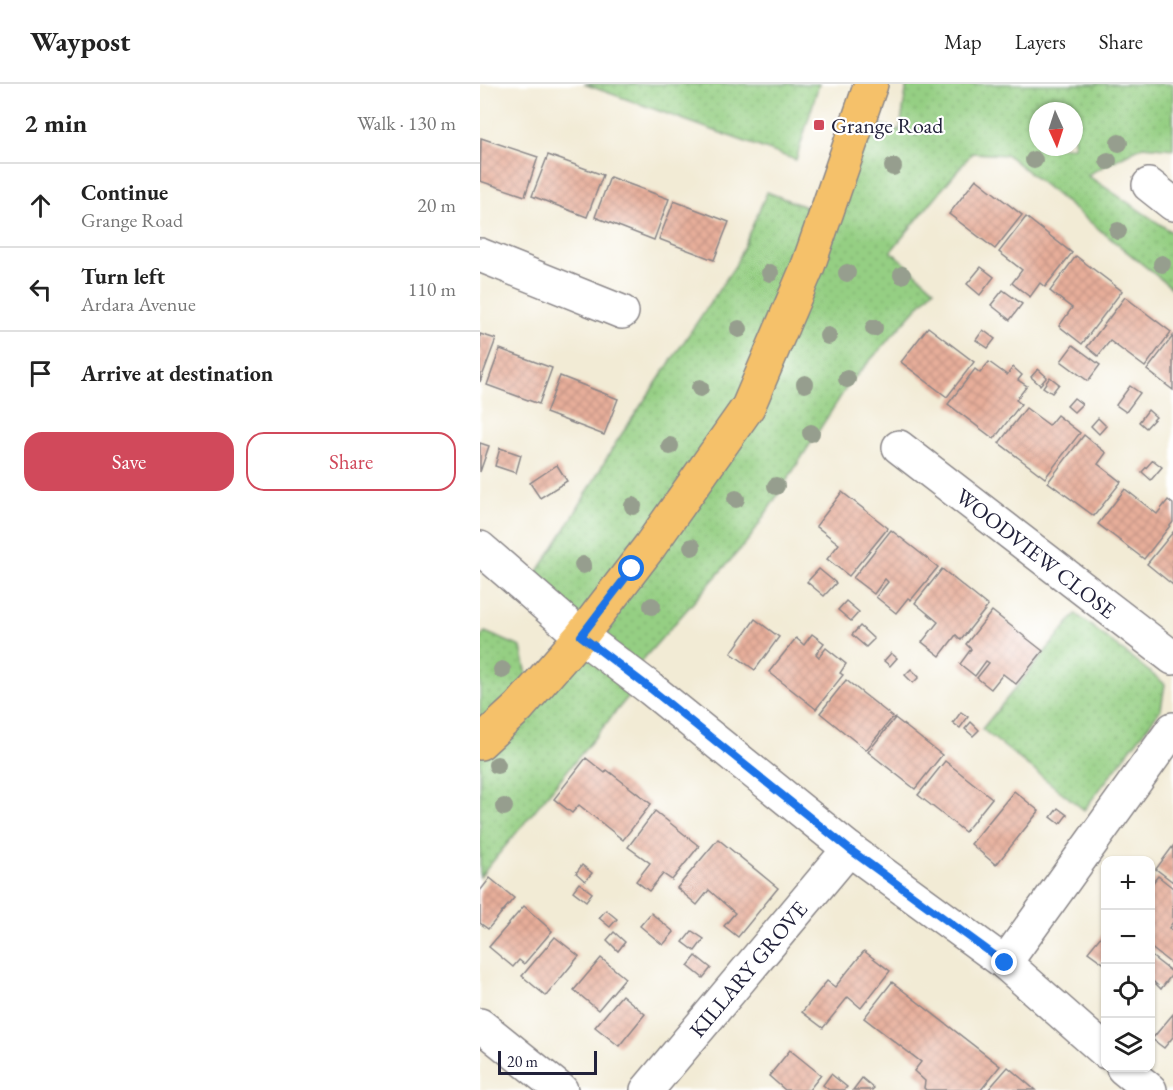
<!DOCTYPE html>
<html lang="en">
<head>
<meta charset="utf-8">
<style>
	:root { --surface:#fff; --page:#f6f6f6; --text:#222; --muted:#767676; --line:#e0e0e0; --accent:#d1495b }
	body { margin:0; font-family:"EB Garamond",serif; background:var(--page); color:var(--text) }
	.controls { position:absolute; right:18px; bottom:18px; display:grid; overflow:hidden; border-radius:12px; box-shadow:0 2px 4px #0004 }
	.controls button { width:54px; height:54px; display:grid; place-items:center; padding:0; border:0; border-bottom:2px solid var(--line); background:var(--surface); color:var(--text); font:30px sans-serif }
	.compass { position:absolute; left:549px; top:18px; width:54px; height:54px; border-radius:50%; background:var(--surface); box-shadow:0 2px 4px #0004; rotate:177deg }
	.scale { position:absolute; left:18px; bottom:15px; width:99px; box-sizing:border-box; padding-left:6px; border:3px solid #22223b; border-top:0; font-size:16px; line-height:21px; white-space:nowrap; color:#22223b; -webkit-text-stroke:4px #fff; paint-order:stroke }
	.stop { position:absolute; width:18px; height:18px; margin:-14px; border:4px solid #1a73e8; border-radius:50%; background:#fff }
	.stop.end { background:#1a73e8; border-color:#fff; box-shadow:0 2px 6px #0008 }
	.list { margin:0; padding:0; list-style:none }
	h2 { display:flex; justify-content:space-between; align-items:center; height:78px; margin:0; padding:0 24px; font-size:26px }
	h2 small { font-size:20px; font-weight:400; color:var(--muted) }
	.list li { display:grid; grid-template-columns:39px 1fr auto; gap:18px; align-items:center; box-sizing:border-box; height:84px; padding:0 24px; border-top:2px solid var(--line) }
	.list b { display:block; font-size:22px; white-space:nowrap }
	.list p { margin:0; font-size:20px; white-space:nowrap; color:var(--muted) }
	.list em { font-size:20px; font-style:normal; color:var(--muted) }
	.actions { display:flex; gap:12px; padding:18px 24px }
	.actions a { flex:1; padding:14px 0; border:2px solid var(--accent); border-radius:18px; text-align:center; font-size:21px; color:var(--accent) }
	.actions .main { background:var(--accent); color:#fff }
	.icon { flex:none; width:33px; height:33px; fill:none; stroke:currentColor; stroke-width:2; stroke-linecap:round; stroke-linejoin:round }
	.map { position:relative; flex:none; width:693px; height:1006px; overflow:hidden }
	header { display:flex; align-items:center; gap:36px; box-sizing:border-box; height:84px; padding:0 30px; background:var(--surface); border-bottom:2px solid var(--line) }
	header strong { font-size:28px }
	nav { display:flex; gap:33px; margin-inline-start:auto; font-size:21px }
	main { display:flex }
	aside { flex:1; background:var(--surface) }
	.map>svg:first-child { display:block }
	.grass { fill:url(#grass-dots); stroke:#5c785f; stroke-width:1.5; fill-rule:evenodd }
	.building { fill:url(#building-cross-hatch) }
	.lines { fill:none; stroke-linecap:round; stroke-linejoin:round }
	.minor-casing { stroke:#8a8688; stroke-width:36 }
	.major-casing { stroke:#8a8688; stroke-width:36 }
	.minor { stroke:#fff; stroke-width:33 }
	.major { stroke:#f5c16b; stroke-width:33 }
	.tree { fill:#969e8e }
	.route { stroke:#1a73e8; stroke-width:8 }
	.poi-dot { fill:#d1495b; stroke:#fff; stroke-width:2 }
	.labels { text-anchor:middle; stroke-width:4.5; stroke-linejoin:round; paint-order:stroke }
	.poi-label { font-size:22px; fill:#22223b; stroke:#fff; text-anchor:start }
	.street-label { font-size:22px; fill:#22223b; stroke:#fff }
</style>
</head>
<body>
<header>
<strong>Waypost</strong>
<nav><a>Map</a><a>Layers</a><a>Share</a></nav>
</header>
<main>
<aside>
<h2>2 min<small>Walk · 130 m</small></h2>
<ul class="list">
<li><svg class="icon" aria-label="ahead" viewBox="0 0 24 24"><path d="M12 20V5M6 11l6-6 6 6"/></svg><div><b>Continue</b><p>Grange Road</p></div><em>20 m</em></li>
<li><svg class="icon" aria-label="left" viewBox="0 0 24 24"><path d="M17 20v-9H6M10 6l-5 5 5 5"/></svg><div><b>Turn left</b><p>Ardara Avenue</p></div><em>110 m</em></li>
<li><svg class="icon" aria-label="arrive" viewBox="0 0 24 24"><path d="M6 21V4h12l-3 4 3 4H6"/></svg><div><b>Arrive at destination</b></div></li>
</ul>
<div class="actions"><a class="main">Save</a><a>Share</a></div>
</aside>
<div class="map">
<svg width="693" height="1006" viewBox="0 0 693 1006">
	<defs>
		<pattern id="grass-dots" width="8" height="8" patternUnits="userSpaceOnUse" patternTransform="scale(1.5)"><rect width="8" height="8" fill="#95cf83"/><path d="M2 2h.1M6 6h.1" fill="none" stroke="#80b172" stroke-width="1.8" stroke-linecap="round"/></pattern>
		<pattern id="building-cross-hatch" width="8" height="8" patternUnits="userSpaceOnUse" patternTransform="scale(1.5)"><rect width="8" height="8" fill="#e7ae9a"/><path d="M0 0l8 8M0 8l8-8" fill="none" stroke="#c69586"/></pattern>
	</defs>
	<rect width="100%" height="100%" fill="#fff"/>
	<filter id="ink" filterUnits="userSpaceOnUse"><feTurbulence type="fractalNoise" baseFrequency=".0167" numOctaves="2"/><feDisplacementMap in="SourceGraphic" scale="12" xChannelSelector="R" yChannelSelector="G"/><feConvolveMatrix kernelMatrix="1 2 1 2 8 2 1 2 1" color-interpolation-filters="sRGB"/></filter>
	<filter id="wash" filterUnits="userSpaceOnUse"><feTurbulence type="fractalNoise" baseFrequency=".008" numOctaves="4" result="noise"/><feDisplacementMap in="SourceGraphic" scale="24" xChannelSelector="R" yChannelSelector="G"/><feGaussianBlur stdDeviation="1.35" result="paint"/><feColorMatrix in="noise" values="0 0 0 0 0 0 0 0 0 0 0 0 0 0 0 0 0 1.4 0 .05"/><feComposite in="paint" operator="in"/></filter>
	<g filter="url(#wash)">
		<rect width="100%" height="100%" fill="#f2ebd5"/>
		<!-- grass -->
		<g class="grass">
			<polygon points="104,0 339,0 316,76"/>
			<path d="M427 0H693V65L663 62 607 91 693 149V205L527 71 492 69 411 167 454 205 368 301 270 454 151 589 161 597 0 793V659L100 551 48 503 91 436 135 360 255 182 287 108 346 131 380 35 439 52 420 46ZM558 27H594V63H558Z"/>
			<polygon points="596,530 685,600 681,625 604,726 502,645"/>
			<polygon points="5,548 41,563 47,591 29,613 0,640 0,553"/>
		</g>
		<g id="blocks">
			<!-- building -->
			<g class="building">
				<polygon points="1,54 58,73 45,112 0,97"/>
				<polygon points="68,71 123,91 107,133 52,112"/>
				<polygon points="130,93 189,115 174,156 115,133"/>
				<polygon points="496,95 542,131 515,165 469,130"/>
				<polygon points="194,117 249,138 234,176 179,155"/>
				<polygon points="546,133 592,169 565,203 560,199 550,213 532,199 542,186 519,168"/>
				<polygon points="596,172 642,207 602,260 579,242 592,224 570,207"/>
				<polygon points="501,183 514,193 500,211 487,200"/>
				<polygon points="523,206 542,220 530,236 511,221"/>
				<polygon points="645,213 691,248 665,283 630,257 618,272 607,263"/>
				<polygon points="448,243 494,278 467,313 421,278"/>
				<polygon points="503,246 515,255 508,264 496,256"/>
				<polygon points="0,250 16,255 0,298"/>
				<polygon points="693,252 693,306 667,286"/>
				<polygon points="593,261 620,281 608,297 581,277"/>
				<polygon points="20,265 72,284 59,320 7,301"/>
				<polygon points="509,278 527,291 533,283 542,291 538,296 547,302 536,316 541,320 514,355 468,320 495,285 500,289"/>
				<polygon points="558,285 567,293 560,301 551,293"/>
				<polygon points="80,292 138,315 124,351 66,329"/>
				<polygon points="570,293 579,300 572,309 563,303"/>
				<polygon points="650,302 660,309 646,328 636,321"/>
				<polygon points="594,314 602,320 594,328 587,322"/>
				<polygon points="546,324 569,341 577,331 600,349 565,394 519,359"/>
				<polygon points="668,326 676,333 666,344 659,338"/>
				<polygon points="618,334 626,342 619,350 611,342"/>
				<polygon points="604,351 626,369 618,380 641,398 614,432 568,398"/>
				<polygon points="0,359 9,362 0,388"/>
				<polygon points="20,364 41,371 36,389 15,382"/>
				<polygon points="673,376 682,383 671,396 662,388"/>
				<polygon points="77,381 87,397 60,414 50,399"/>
				<polygon points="645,405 677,430 688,416 693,420 693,438 664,475 618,440"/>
				<polygon points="362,408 408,444 369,492 347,475 359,460 336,442"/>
				<polygon points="411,446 458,483 431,516 428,514 416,529 396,513 408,498 405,495 394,510 373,494"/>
				<polygon points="693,448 693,501 667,480"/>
				<polygon points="339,485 356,499 344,512 327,498"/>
				<polygon points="462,485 508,522 481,556 476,551 460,572 442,558 458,538 435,519"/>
				<polygon points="366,517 379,528 371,537 358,526"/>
				<polygon points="512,527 563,567 536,600 523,590 511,605 497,594 509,579 506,577 495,592 480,580 491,565 486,560"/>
				<polygon points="275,535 299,553 275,586 251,569"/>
				<polygon points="380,542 394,555 386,563 372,551"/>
				<polygon points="332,550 344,559 336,570 339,573 346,564 366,580 360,589 363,591 336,625 289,588 316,554 324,561"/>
				<polygon points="411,569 417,574 410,582 404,577"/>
				<polygon points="431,585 439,593 433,599 425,591"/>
				<polygon points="366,596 413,633 386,666 340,629"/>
				<polygon points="481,628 488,633 480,644 473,639"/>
				<polygon points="415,634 462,671 435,705 388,668"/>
				<polygon points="491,638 499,646 493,652 485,645"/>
				<polygon points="106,674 125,689 127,686 171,720 143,756 99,721 92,729 74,715"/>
				<polygon points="465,677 512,714 485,748 438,711"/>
				<polygon points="534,707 559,727 516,781 491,760"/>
				<polygon points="578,724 587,731 580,740 571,733"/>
				<polygon points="175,727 219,762 192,796 183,790 169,807 156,797 170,779 148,763"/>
				<polygon points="238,755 298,804 258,853 244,842 255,829 229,806 217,821 197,804"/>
				<polygon points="693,762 693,798 676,785"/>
				<polygon points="102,781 112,789 105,797 96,789"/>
				<polygon points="678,792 693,804 693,838 689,844 693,848 693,881 670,863 670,802"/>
				<polygon points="10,794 34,814 8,845 0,839 0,807"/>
				<polygon points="99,799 112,809 106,817 93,807"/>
				<polygon points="44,822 72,847 44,880 39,876 33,883 9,863"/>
				<polygon points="126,826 137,835 130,843 119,834"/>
				<polygon points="171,829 194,848 183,861 160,842"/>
				<polygon points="626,846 626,881 608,868"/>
				<polygon points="212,847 224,855 215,867 203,858"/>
				<polygon points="134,848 145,858 138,867 127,856"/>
				<polygon points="75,853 99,872 66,912 42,892"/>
				<polygon points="384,867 410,887 381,924 368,913 343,944 322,928 347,897 355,903"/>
				<polygon points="670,871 693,889 681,905 674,898 670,902"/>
				<polygon points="216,872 231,884 223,894 208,882"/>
				<polygon points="121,874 145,894 118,926 94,906"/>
				<polygon points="412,898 520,982 501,1006 446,1006 444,1004 445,997 434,987 441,978 384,934"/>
				<polygon points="142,911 165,930 139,962 115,943"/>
				<polygon points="693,930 693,953 684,964 672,955"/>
				<polygon points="310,966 341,991 329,1006 305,1006 289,992"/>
				<polygon points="528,983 555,1006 508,1006"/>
				<polygon points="351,990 367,1003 364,1006 349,1006 343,1001"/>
				<polygon points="382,994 394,1004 392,1006 373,1006"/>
			</g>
		</g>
	</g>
	<g filter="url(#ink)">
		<use href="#blocks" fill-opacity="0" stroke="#8a8688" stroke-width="1.5"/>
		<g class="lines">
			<defs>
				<g id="minor">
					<polyline points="669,101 693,120"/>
					<polyline points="0,171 142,228"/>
					<polyline points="419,363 693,574"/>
					<polyline points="0,464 101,552 171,605 369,765 525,879 626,968"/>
					<polyline points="525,879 693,645"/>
					<polyline points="0,941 81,1006"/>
					<polyline points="643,984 670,1006"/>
					<polyline points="167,1006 369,765"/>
				</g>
				<polyline id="major" points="0,659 39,623 101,552 170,462 268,323 328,182 391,0"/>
			</defs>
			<!-- minor casing -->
			<use href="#minor" class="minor-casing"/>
			<!-- major casing -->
			<use href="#major" class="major-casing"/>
			<!-- minor -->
			<use href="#minor" class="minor"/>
			<!-- major -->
			<use href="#major" class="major"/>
		</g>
		<!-- trees -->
		<g class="tree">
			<circle cx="639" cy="59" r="9"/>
			<circle cx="554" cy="76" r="9"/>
			<circle cx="628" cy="77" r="9"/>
			<circle cx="413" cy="83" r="9"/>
			<circle cx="638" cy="147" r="9"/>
			<circle cx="682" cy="180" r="9"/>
			<circle cx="290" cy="189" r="9"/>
			<circle cx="367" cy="189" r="9"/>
			<circle cx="422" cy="191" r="9"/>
			<circle cx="394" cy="244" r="9"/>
			<circle cx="259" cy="245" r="9"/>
			<circle cx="348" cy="252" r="9"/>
			<circle cx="367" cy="295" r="9"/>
			<circle cx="325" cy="300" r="9"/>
			<circle cx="220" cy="304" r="9"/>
			<circle cx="331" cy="349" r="9"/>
			<circle cx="190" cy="362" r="9"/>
			<circle cx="296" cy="402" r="9"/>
			<circle cx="256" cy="415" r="9"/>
			<circle cx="153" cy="422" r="9"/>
			<circle cx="212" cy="463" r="9"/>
			<circle cx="103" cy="481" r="9"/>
			<circle cx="172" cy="522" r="9"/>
			<circle cx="22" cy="586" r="9"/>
			<circle cx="17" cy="681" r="9"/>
			<circle cx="24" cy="723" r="9"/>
		</g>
	</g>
	<g class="lines" filter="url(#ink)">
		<!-- route -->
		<polyline class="route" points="152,485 101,552 171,605 369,765 525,879"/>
	</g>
	<!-- markers -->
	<rect class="poi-dot" x="333" y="35" width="12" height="12" rx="3"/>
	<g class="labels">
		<!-- poi labels -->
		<g class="poi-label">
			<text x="351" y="49">Grange Road</text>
		</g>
		<!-- street labels -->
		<g class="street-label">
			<text transform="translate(556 469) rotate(38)" y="8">WOODVIEW CLOSE</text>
			<text transform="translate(268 885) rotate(-50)" y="8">KILLARY GROVE</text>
		</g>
	</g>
</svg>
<div class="controls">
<button>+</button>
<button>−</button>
<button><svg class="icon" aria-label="locate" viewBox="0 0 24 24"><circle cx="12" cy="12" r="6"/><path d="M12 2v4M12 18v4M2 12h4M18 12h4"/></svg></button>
<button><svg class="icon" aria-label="layers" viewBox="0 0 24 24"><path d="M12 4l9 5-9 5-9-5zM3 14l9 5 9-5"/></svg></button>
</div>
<svg class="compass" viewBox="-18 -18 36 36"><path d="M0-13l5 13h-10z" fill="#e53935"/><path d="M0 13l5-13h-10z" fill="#767676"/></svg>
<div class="scale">20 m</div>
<div class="stop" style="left:152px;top:485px"></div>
<div class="stop end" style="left:525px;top:879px"></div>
</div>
</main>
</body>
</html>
